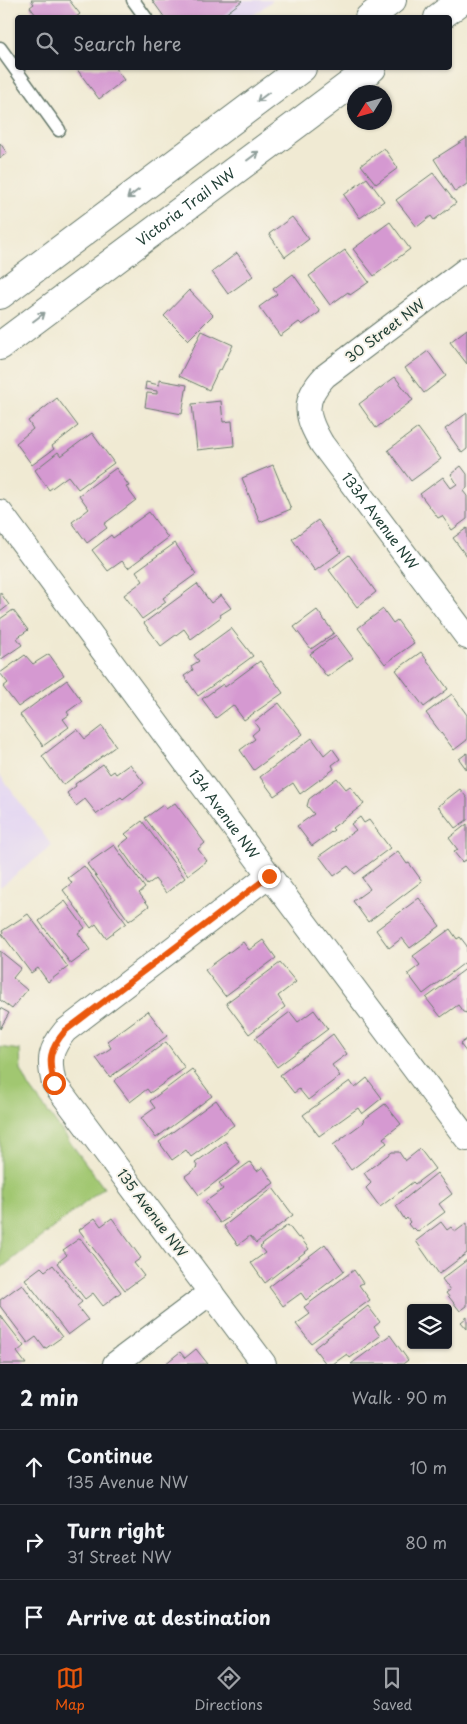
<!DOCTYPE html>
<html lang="en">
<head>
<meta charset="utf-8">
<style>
	:root { --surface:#171b24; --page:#242831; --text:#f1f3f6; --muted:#9ea1a6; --line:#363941; --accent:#ea580c }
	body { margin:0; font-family:"Playpen Sans",sans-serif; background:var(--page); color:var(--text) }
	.controls { position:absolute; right:15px; bottom:15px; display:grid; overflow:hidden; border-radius:5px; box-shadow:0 1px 4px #0004 }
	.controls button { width:45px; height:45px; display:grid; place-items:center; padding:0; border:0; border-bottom:1px solid var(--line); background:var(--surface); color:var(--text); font:25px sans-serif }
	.compass { position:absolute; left:347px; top:85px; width:45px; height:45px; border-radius:50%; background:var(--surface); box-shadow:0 1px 4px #0004; rotate:233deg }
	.stop { position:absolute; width:15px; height:15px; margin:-11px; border:4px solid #ea580c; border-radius:50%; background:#fff }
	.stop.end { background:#ea580c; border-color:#fff; box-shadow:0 1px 5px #0008 }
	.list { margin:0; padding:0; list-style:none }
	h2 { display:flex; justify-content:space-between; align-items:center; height:65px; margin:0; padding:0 20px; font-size:21px }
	h2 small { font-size:16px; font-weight:400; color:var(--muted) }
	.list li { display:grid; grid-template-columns:32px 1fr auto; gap:15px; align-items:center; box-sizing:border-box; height:75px; padding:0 20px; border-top:1px solid var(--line) }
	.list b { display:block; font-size:19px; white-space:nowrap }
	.list p { margin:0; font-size:16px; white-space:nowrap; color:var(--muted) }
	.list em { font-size:16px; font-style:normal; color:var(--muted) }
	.icon { flex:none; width:28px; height:28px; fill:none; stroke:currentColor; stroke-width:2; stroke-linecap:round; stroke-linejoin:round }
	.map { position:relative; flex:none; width:467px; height:1364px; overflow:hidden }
	.search { position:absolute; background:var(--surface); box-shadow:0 1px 4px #0004; left:15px; right:15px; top:15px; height:55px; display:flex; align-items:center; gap:12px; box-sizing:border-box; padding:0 18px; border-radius:5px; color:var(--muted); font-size:19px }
	.sheet { height:290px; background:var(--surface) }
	nav { display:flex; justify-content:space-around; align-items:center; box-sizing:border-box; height:70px; border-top:1px solid var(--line); background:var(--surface); font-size:14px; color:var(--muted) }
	nav a { display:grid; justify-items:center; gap:2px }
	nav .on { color:var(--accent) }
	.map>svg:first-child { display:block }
	.built { fill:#e2d4f3 }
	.green { fill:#a1c771; stroke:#608252 }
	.building { fill:#d599d1 }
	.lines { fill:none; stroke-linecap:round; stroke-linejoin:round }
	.service-casing { stroke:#687a6c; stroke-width:15 }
	.minor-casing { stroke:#687a6c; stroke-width:26 }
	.secondary-casing { stroke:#687a6c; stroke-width:30 }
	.service { stroke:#fff; stroke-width:12 }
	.minor { stroke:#fff; stroke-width:24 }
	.secondary { stroke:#fff; stroke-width:28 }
	.oneway { stroke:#8f9e9a }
	.route { stroke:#ea580c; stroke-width:6 }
	.labels { text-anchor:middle; stroke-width:4; stroke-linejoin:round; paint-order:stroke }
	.street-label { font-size:14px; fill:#1f3d34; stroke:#f7f3e8 }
</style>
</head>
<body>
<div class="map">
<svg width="467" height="1364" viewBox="0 0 467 1364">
	<rect width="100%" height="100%" fill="#f7f3e8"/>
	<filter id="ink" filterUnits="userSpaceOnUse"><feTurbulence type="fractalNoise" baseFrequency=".02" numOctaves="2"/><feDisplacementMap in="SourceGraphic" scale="10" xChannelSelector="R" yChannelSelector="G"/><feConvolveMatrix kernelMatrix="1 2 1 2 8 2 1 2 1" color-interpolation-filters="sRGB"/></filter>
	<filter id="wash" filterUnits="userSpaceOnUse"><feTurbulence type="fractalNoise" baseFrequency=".0096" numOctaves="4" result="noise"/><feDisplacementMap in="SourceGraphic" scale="20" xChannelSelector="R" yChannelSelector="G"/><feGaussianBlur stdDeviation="1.12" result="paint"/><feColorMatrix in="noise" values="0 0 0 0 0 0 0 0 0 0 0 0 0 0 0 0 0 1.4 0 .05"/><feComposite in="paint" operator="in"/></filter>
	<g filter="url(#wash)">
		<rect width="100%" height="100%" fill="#f0ead3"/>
		<!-- built -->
		<g class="built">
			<polygon points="152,0 273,0 250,18 164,17"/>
			<polygon points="0,775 52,846 0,887"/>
		</g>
		<!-- green -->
		<polygon class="green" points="0,1047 20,1050 21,1070 30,1088 104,1188 0,1269"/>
		<g id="blocks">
			<!-- building -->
			<g class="building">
				<polygon points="31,0 69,0 80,14 75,18 38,18 30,7 34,4"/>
				<polygon points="152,0 241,0 242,1 220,18 165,18"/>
				<polygon points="76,68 115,68 124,80 99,99"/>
				<polygon points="467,138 467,184 455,192 434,159"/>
				<polygon points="0,143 7,153 0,158"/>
				<polygon points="384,148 398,168 376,184 361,165"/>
				<polygon points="433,173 456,203 434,220 431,216 417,227 396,200"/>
				<polygon points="367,178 384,201 360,218 344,195"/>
				<polygon points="292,217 309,239 285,257 269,234"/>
				<polygon points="390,222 410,249 374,276 353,249"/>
				<polygon points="345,250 369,282 350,295 348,292 330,305 309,276"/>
				<polygon points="237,253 253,276 228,294 212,272"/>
				<polygon points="293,274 320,312 302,325 299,322 280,336 259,307 277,294 273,289"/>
				<polygon points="189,290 213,315 188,340 164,316"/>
				<polygon points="467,329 467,364 450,342"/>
				<polygon points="202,331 233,345 221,370 219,369 209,390 179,376"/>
				<polygon points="428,351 446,376 424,393 405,368"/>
				<polygon points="395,377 413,400 376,428 359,404"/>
				<polygon points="159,380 187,385 182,414 145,407 147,393 157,394 157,391 145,389 146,382 159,385"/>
				<polygon points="57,398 78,426 52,446 54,449 32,465 16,443 33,429 28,421"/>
				<polygon points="221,401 223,422 232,421 234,446 197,450 192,404"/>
				<polygon points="467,413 467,449 462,453 445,429"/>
				<polygon points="418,428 441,459 411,481 388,450"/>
				<polygon points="92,433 114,463 78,489 68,476 49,490 35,470 58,452 61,456"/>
				<polygon points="273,465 291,509 260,522 242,478"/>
				<polygon points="461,466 467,474 467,488 463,491 467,496 467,519 452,530 442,516 438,518 420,494 443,477 451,488 457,484 451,474"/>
				<polygon points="116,468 129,486 126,487 136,500 104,524 107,528 87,543 72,522 89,509 79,495"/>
				<polygon points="149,512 168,538 128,568 122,561 108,571 92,550 111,535 113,538"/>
				<polygon points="318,520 341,552 315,571 292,539"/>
				<polygon points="467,528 467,557 453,538"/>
				<polygon points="175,543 196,574 163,598 166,602 142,619 124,595 143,581 136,571"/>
				<polygon points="349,555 376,592 357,607 329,570"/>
				<polygon points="197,584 211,603 221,595 231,608 220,615 221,617 191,639 184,629 161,646 144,623"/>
				<polygon points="0,592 9,605 0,612"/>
				<polygon points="383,609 393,623 397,620 414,643 385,664 358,628"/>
				<polygon points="13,610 28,630 17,638 22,645 0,660 0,619"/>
				<polygon points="317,610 334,633 311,649 294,627"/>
				<polygon points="231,628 253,656 198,696 184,676 193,670 191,666 199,661 194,655"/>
				<polygon points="336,635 353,658 327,677 310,654"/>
				<polygon points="421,652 448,689 424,707 396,670"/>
				<polygon points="49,654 64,675 18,707 3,687 8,683 0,673 25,655 33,664"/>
				<polygon points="260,661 283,693 244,720 233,705 216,718 202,699 223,684 225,687"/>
				<polygon points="67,680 82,701 67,712 69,715 63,719 69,727 43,746 20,715"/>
				<polygon points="452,694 467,715 467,740 454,750 426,713"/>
				<polygon points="279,703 303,734 254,770 240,750 255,739 252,735 259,729 254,722"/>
				<polygon points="102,726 116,746 63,785 42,756 77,729 85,739"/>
				<polygon points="312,738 324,755 332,748 340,759 332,765 334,769 300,794 293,783 274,796 260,777"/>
				<polygon points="467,753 467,770 459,759"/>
				<polygon points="103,764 110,774 114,771 116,774 130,764 144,783 123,799 121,797 97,814 85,799 76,806 67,793 76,786 75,784"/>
				<polygon points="337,778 346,789 350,786 364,804 332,828 334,830 312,846 297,826 314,814 307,806 309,799"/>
				<polygon points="460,789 467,798 467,820 455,828 438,806"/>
				<polygon points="175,803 205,843 198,849 207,861 188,875 145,818 163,805 166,809"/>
				<polygon points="360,817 364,823 369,820 390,848 355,874 348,866 334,876 319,856 356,830 351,824"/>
				<polygon points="142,821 185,878 166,893 155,879 147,885 119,846 129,838 125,834"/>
				<polygon points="467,824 467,861 465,860 462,862 454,852 458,850 449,838"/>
				<polygon points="114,845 145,888 139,893 149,906 129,921 87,864"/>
				<polygon points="398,851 407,864 409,863 422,881 368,922 353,901 370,889 362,878"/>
				<polygon points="84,866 126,923 106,938 96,924 91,928 63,890 72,883 68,878"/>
				<polygon points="419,898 440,926 410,948 402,938 389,948 376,930"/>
				<polygon points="65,901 85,928 78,933 90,950 71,964 39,921"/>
				<polygon points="28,914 68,967 48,982 38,968 31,973 2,934 3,933 2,931"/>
				<polygon points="450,929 457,939 460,937 467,946 467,961 423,994 408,974 420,965 413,956"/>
				<polygon points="263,940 276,958 225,996 205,970 243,942 249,950"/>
				<polygon points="0,951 21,968 13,978 27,990 12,1009 0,1000"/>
				<polygon points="280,963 296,982 278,996 285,1007 249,1034 226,1003"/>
				<polygon points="467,968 467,1013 463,1012 458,1005 441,1017 426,998"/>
				<polygon points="0,1008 9,1013 0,1029"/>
				<polygon points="314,1010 328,1029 277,1067 255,1038 290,1012 298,1022"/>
				<polygon points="148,1011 167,1036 110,1077 96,1058 111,1048 107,1041"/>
				<polygon points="333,1034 347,1054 332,1065 340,1076 308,1100 299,1089 294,1093 280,1075"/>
				<polygon points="467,1039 467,1053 460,1044"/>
				<polygon points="166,1042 185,1068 150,1093 147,1089 130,1102 114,1081"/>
				<polygon points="192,1069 212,1096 156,1138 141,1118 155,1108 150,1101"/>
				<polygon points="367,1078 382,1098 362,1114 358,1108 319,1136 303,1115 350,1081 355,1088"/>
				<polygon points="216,1100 234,1125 191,1157 186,1150 172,1160 159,1142"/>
				<polygon points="385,1104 401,1124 383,1138 387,1143 351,1170 333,1145 364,1122 363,1120"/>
				<polygon points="225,1141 240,1163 199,1195 185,1176 198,1167 195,1163"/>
				<polygon points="420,1149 435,1169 415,1184 413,1182 380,1207 366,1188 371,1183 364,1173 392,1152 399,1152 405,1161"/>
				<polygon points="250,1162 257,1171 263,1167 274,1183 228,1215 230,1217 220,1223 205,1202 223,1189 219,1184"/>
				<polygon points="437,1173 452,1194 439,1204 445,1212 418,1232 414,1228 412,1229 408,1224 410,1222 407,1218 405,1220 396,1206"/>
				<polygon points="273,1188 293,1215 256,1243 250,1236 238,1245 224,1226"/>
				<polygon points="95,1218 101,1226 112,1218 141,1258 134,1263 144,1276 125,1290 79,1230"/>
				<polygon points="441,1222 447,1230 451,1227 455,1232 467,1223 467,1253 439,1274 416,1241"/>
				<polygon points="288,1225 298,1238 300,1237 309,1249 265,1283 251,1263 265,1253 260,1247 263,1245 262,1244"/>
				<polygon points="80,1238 121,1292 103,1306 93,1293 85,1299 57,1263 67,1255 63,1250"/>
				<polygon points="325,1244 344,1271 306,1300 301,1293 283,1306 269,1287"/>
				<polygon points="467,1260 467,1306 460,1311 446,1293 450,1290 442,1279"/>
				<polygon points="53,1265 82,1302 77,1306 88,1320 68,1335 25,1279 41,1267 45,1271"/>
				<polygon points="354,1270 363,1283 359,1285 370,1300 311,1343 296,1324 310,1314 304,1307"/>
				<polygon points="22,1284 62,1337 45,1349 36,1337 28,1343 0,1306 0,1300"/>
				<polygon points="368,1306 380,1322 374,1327 380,1336 350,1358 347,1354 333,1364 326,1364 314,1348"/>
				<polygon points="0,1315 24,1346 17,1352 26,1364 0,1364"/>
				<polygon points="467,1317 467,1329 461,1322"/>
				<polygon points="390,1335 408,1360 403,1364 351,1364"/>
				<polygon points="196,1349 208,1364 165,1364 180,1352 185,1358"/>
			</g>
		</g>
	</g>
	<g filter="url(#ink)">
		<use href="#blocks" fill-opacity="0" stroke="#687a6c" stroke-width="1"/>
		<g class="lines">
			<defs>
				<g id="service">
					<polyline points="133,0 146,18"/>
					<polyline points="0,48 59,130"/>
				</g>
				<g id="minor">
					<path id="s1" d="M467 269 325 376C301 401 306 417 322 444L467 637"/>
					<path id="s2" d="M0 512 269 875 467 1139"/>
					<polyline points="115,1364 211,1292"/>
					<path d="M264 1364 54 1083C48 1060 50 1049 65 1031L269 875"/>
				</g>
				<g id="secondary">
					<polyline points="369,18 392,0"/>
					<polyline points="438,18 462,0"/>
					<polyline points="0,295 302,68"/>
					<path id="s3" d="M0 346 372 68"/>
				</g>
			</defs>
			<!-- service casing -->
			<use href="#service" class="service-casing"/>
			<!-- minor casing -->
			<use href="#minor" class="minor-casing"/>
			<!-- secondary casing -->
			<use href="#secondary" class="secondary-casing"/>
			<!-- service -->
			<use href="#service" class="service"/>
			<!-- minor -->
			<use href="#minor" class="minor"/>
			<!-- secondary -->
			<use href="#secondary" class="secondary"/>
		</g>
		<!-- one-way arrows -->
		<defs><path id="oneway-shaft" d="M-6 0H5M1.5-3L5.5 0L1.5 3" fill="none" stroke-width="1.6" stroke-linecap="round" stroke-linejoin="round" transform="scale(1.25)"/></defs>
		<g class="oneway">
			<use href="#oneway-shaft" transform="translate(263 97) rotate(143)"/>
			<use href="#oneway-shaft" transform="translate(253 156) rotate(-37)"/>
			<use href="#oneway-shaft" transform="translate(133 194) rotate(143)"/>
			<use href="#oneway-shaft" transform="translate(39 317) rotate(-37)"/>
		</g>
	</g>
	<g class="lines" filter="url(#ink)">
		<!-- route -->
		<path class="route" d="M54 1083C48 1059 49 1050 65 1031L269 876"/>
	</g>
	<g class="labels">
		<!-- street labels -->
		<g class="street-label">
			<text dy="5" stroke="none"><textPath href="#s3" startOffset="232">Victoria Trail NW</textPath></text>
			<text transform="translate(385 331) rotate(-37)" y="5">30 Street NW</text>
			<text dy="5" stroke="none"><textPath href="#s1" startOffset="350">133A Avenue NW</textPath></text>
			<text dy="5" stroke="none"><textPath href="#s2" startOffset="376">134 Avenue NW</textPath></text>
			<text transform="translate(152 1213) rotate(53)" y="5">135 Avenue NW</text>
		</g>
	</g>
</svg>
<div class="controls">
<button><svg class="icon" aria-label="layers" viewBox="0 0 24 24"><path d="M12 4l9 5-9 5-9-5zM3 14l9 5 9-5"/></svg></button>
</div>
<svg class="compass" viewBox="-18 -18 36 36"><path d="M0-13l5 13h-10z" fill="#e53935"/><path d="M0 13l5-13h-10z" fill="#9ea1a6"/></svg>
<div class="stop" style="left:54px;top:1083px"></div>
<div class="stop end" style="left:269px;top:876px"></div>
<div class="search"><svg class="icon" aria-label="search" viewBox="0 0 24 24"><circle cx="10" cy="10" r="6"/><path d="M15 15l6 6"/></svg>Search here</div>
</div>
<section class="sheet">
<h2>2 min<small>Walk · 90 m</small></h2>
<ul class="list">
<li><svg class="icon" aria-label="ahead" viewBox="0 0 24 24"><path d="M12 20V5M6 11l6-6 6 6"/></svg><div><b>Continue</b><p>135 Avenue NW</p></div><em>10 m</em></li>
<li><svg class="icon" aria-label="right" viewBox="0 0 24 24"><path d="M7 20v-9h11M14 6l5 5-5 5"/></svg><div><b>Turn right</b><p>31 Street NW</p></div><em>80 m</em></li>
<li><svg class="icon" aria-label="arrive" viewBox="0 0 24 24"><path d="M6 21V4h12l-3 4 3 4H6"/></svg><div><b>Arrive at destination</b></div></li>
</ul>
</section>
<nav>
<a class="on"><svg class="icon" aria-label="map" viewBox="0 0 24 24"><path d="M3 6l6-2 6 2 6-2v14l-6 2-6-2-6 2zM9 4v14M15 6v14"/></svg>Map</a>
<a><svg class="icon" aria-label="directions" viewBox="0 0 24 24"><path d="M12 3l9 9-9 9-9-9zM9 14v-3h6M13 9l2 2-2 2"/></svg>Directions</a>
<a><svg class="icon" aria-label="saved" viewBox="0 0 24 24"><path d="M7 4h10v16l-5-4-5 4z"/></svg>Saved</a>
</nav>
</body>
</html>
